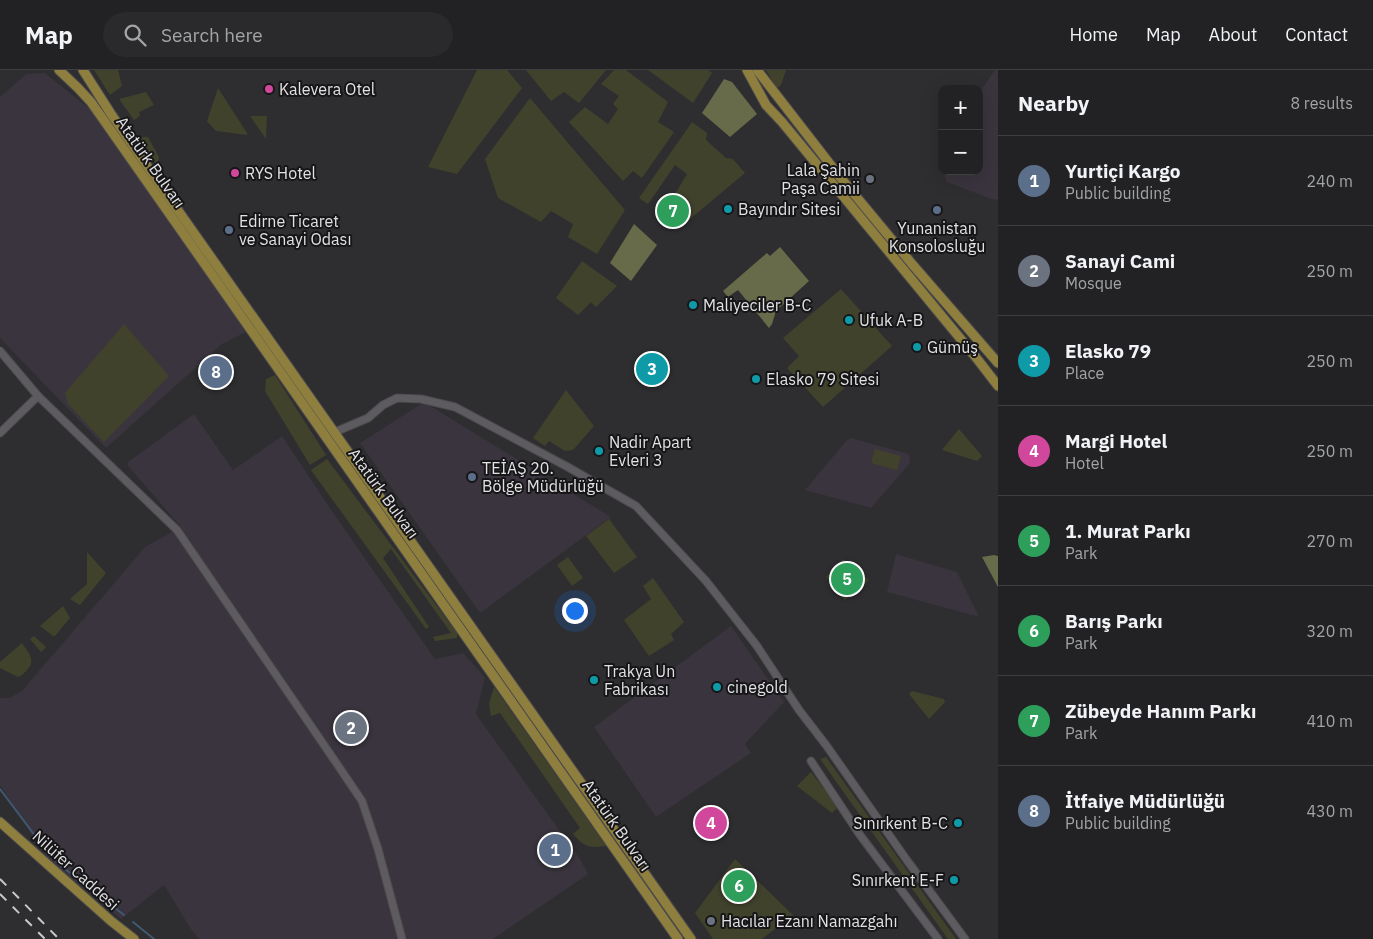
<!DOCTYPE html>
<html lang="en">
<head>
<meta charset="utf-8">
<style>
	:root { --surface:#222224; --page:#2a2a2c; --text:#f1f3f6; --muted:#a2a4a6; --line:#3f3f41; --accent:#1a73e8 }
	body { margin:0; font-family:"IBM Plex Sans",sans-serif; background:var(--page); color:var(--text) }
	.controls { position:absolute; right:15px; top:15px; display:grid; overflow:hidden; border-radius:10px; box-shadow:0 5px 20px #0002 }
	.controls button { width:45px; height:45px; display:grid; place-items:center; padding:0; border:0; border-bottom:1px solid var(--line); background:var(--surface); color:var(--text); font:25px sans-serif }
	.you { position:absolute; left:574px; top:540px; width:18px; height:18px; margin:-12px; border:4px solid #fff; border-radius:50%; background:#1a73e8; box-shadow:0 0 0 8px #1a73e833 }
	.badge { display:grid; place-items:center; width:32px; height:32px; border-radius:50%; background:var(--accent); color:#fff; font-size:16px; font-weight:700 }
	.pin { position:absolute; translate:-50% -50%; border:2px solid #fff; box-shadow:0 1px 5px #0006 }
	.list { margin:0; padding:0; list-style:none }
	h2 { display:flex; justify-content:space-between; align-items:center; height:65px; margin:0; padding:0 20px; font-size:21px }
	h2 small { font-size:16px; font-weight:400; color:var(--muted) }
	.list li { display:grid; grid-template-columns:32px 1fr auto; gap:15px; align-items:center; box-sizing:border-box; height:90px; padding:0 20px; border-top:1px solid var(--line) }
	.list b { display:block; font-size:19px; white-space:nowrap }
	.list p { margin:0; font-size:16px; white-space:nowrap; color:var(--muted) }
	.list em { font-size:16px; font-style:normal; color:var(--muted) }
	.icon { flex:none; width:28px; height:28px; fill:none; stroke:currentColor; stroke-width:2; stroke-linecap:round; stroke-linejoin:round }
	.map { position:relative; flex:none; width:998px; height:869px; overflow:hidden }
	header { display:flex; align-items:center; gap:30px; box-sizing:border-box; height:70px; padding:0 25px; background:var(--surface); border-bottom:1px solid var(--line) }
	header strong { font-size:24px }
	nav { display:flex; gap:28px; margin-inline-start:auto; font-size:18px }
	.search { width:350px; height:45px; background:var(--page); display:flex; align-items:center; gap:12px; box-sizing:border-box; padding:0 18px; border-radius:28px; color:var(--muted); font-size:19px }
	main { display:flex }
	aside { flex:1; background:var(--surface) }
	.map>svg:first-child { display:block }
	.built { fill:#39343d }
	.green { fill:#41422c }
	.forest { fill:#686b49 }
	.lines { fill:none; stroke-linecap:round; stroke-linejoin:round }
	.stream { stroke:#3e5970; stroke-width:2 }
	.minor-casing { stroke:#4c4a4d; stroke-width:9 }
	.major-casing { stroke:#4c4a4d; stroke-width:11 }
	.minor { stroke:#5d5b5f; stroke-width:7 }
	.major { stroke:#8f7f3e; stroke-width:9 }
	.rail { stroke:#c9c8ca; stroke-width:2; stroke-dasharray:9 9; stroke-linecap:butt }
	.hotel-dot { fill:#d1479c; stroke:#161517; stroke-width:2 }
	.worship-dot { fill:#6b7280; stroke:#161517; stroke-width:2 }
	.culture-dot { fill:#0f9aa8; stroke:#161517; stroke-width:2 }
	.service-dot { fill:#5c6f8a; stroke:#161517; stroke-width:2 }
	.labels { text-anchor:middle; stroke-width:4; stroke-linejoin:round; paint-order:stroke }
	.poi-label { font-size:16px; fill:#e2e1e3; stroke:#161517; text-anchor:start }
	.street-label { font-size:16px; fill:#e2e1e3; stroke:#161517 }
</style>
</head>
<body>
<header>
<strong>Map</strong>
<div class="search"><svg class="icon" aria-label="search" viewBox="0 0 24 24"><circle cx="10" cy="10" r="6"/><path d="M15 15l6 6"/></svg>Search here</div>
<nav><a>Home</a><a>Map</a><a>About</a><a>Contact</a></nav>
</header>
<main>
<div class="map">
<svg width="998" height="869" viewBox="0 0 998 869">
	<rect width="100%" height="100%" fill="#2e2d30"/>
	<!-- built -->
	<g class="built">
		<polygon points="995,0 998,0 998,130 991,129 947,112 943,101 979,101 979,23"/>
		<polygon points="45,3 91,40 246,262 222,274 106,378 0,268 0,27 26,4"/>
		<polygon points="424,332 611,447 480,543 360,373"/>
		<polygon points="194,344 233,400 282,366 334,444 435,589 463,583 485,607 476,644 580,789 588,804 493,869 199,869 190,858 164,815 121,849 48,790 0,715 0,628 9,628 22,621 145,477 181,457 128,396 128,392"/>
		<polygon points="851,368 909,384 910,393 871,438 805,420 846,371"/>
		<polygon points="896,484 957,502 979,547 887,522"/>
		<polygon points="731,556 784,632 745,674 751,683 656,747 594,657"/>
	</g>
	<!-- green -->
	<g class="green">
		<polygon points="94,0 118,0 122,16 110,25"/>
		<polygon points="477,0 507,0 522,18 457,104 428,97"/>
		<polygon points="526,0 606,0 579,33 564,22 551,31"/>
		<polygon points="614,0 626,0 668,32 658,52 674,62 642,108 633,101 623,111 569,52 585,37 608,54 618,39 613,34 619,26 601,14"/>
		<polygon points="648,0 708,0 712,3 693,33"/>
		<polygon points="766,0 786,0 781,15 777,18"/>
		<polygon points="218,18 247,63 247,65 216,61 207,51"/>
		<polygon points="146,22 154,35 139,42 140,46 134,50 119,29"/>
		<polygon points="530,28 625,140 597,184 568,167 573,154 551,141 541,152 498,128 485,89"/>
		<polygon points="250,46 267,46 266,69"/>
		<polygon points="692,52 707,63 706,70 726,88 733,89 745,103 684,154 666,139 687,104 675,95 648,134 639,128"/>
		<polygon points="139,67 148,67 159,87 157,96"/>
		<polygon points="582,191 617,216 596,237 591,232 578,245 556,228"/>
		<polygon points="841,219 892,276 823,337 787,298 799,286 783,268"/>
		<polygon points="124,254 169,306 104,372 68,334 65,323"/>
		<polygon points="275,305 326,385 310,395 265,321 266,309"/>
		<polygon points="566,320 594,356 573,380 565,381 549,371 545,376 533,368"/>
		<polygon points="959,359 982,386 977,391 942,380"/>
		<polygon points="875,379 901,386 897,400 871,393"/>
		<polygon points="327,389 457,563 457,568 435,571 433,567 451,563 391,479 383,488 429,557 426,559 311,400"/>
		<polygon points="609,449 637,487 614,503 586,466"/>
		<polygon points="87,482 106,503 80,535 70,529 87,514"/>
		<polygon points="568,487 583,508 572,516 557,495"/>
		<polygon points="843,489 869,510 845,530 826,507"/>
		<polygon points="653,508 684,552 671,564 674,570 649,586 624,550 651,529 643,516"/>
		<polygon points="63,536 70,548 55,566 53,566 40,556"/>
		<polygon points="34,566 46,577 41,582 30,569"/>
		<path d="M22 573C28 582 36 590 28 599 24 603 23 605 18 607L0 598V592Z"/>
		<path d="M494 617 606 776C589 778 584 777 573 764L580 758 500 643 491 646 489 634Z"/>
		<polygon points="912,621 944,629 945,632 929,649 909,624"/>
		<polygon points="826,687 956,869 948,869 820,689"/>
		<polygon points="811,702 838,737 832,743 797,716"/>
		<polygon points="735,789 793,845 762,869 713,869 695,843"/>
	</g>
	<!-- forest -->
	<g class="forest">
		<polygon points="724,9 732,12 757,44 730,67 702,43"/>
		<polygon points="634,154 657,175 631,211 610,193"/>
		<polygon points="780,177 809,211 776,241 772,254 769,258 738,220 728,227 723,221 767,183 770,186"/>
		<polygon points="994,485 998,486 998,517 982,487"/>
	</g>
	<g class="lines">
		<!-- stream -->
		<g class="stream">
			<polyline points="0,719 45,779 60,795 124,845"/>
			<polyline points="133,852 154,869"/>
		</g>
		<defs>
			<g id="minor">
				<polyline points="0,281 38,326 177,460 337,694 362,731 378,779 402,869"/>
				<polyline points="335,362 368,348 383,335 397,328 421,329 455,337 566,396 636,436 706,511 757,576 799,640 826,675 906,789 965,869"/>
				<polyline points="0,363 38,326"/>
				<polyline points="811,691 860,765 938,869"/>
			</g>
			<g id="major">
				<polyline points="59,0 78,18 91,32 678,869"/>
				<polyline points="83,0 111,44 165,122 691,869"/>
				<polyline points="747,0 766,35 782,52 978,290 998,316"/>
				<polyline points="757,0 840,107 912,194 998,293"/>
				<polyline points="0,752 111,851 134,869"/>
			</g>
		</defs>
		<!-- minor casing -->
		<use href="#minor" class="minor-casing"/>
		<!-- major casing -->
		<use href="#major" class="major-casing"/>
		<!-- minor -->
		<use href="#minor" class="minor"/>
		<!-- major -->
		<use href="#major" class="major"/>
		<!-- rail -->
		<g class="rail">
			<polyline points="0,809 59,869"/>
			<polyline points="0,824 45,869"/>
		</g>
	</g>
	<!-- markers -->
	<g class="hotel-dot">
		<circle cx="269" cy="19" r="5"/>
		<circle cx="235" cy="103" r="5"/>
	</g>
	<g class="worship-dot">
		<circle cx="870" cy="109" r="5"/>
		<circle cx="711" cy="851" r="5"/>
	</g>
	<g class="culture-dot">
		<circle cx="728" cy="139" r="5"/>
		<circle cx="693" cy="235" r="5"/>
		<circle cx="849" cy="250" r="5"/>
		<circle cx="917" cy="277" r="5"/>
		<circle cx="756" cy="309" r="5"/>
		<circle cx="599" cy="381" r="5"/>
		<circle cx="594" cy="610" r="5"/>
		<circle cx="717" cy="617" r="5"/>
		<circle cx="958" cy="753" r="5"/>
		<circle cx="954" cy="810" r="5"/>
	</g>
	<g class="service-dot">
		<circle cx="937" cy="140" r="5"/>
		<circle cx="229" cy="160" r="5"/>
		<circle cx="472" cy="407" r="5"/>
	</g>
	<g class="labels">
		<!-- poi labels -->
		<g class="poi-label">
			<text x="279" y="25">Kalevera Otel</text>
			<text x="860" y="106" text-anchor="end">Lala Şahin<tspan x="860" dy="18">Paşa Camii</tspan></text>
			<text x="245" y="109">RYS Hotel</text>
			<text x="738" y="145">Bayındır Sitesi</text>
			<text x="239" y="157">Edirne Ticaret<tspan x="239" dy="18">ve Sanayi Odası</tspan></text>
			<text x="937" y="164" text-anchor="middle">Yunanistan<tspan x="937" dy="18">Konsolosluğu</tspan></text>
			<text x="703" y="241">Maliyeciler B-C</text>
			<text x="859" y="256">Ufuk A-B</text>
			<text x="927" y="283">Gümüş</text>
			<text x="766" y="315">Elasko 79 Sitesi</text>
			<text x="609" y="378">Nadir Apart<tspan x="609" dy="18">Evleri 3</tspan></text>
			<text x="482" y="404">TEİAŞ 20.<tspan x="482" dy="18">Bölge Müdürlüğü</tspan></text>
			<text x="604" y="607">Trakya Un<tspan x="604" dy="18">Fabrikası</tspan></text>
			<text x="727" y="623">cinegold</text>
			<text x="948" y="759" text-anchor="end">Sınırkent B-C</text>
			<text x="944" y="816" text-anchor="end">Sınırkent E-F</text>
			<text x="721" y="857">Hacılar Ezanı Namazgahı</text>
		</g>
		<!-- street labels -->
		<g class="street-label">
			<text transform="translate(151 92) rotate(55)" y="6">Atatürk Bulvarı</text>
			<text transform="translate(384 423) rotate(54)" y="6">Atatürk Bulvarı</text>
			<text transform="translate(617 755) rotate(55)" y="6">Atatürk Bulvarı</text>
			<text transform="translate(76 800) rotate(42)" y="6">Nilüfer Caddesi</text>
		</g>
	</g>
</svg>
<div class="controls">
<button>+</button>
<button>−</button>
</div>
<div class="you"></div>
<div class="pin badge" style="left:555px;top:780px;background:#5c6f8a">1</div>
<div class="pin badge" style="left:351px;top:658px;background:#6b7280">2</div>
<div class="pin badge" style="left:652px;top:299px;background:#0f9aa8">3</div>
<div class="pin badge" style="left:711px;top:753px;background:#d1479c">4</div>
<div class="pin badge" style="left:847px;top:509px;background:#2e9e5b">5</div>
<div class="pin badge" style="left:739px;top:816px;background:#2e9e5b">6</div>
<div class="pin badge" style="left:673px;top:141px;background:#2e9e5b">7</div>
<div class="pin badge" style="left:216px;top:302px;background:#5c6f8a">8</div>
</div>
<aside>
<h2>Nearby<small>8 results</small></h2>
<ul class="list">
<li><span class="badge" style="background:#5c6f8a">1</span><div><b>Yurtiçi Kargo</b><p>Public building</p></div><em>240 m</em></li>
<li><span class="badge" style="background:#6b7280">2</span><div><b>Sanayi Cami</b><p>Mosque</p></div><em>250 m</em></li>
<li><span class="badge" style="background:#0f9aa8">3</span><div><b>Elasko 79</b><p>Place</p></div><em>250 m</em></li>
<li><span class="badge" style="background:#d1479c">4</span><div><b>Margi Hotel</b><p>Hotel</p></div><em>250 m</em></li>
<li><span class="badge" style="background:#2e9e5b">5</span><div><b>1. Murat Parkı</b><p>Park</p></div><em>270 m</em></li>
<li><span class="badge" style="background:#2e9e5b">6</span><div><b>Barış Parkı</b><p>Park</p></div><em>320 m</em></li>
<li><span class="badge" style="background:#2e9e5b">7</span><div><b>Zübeyde Hanım Parkı</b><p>Park</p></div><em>410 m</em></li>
<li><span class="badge" style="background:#5c6f8a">8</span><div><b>İtfaiye Müdürlüğü</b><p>Public building</p></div><em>430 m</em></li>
</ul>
</aside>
</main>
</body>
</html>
